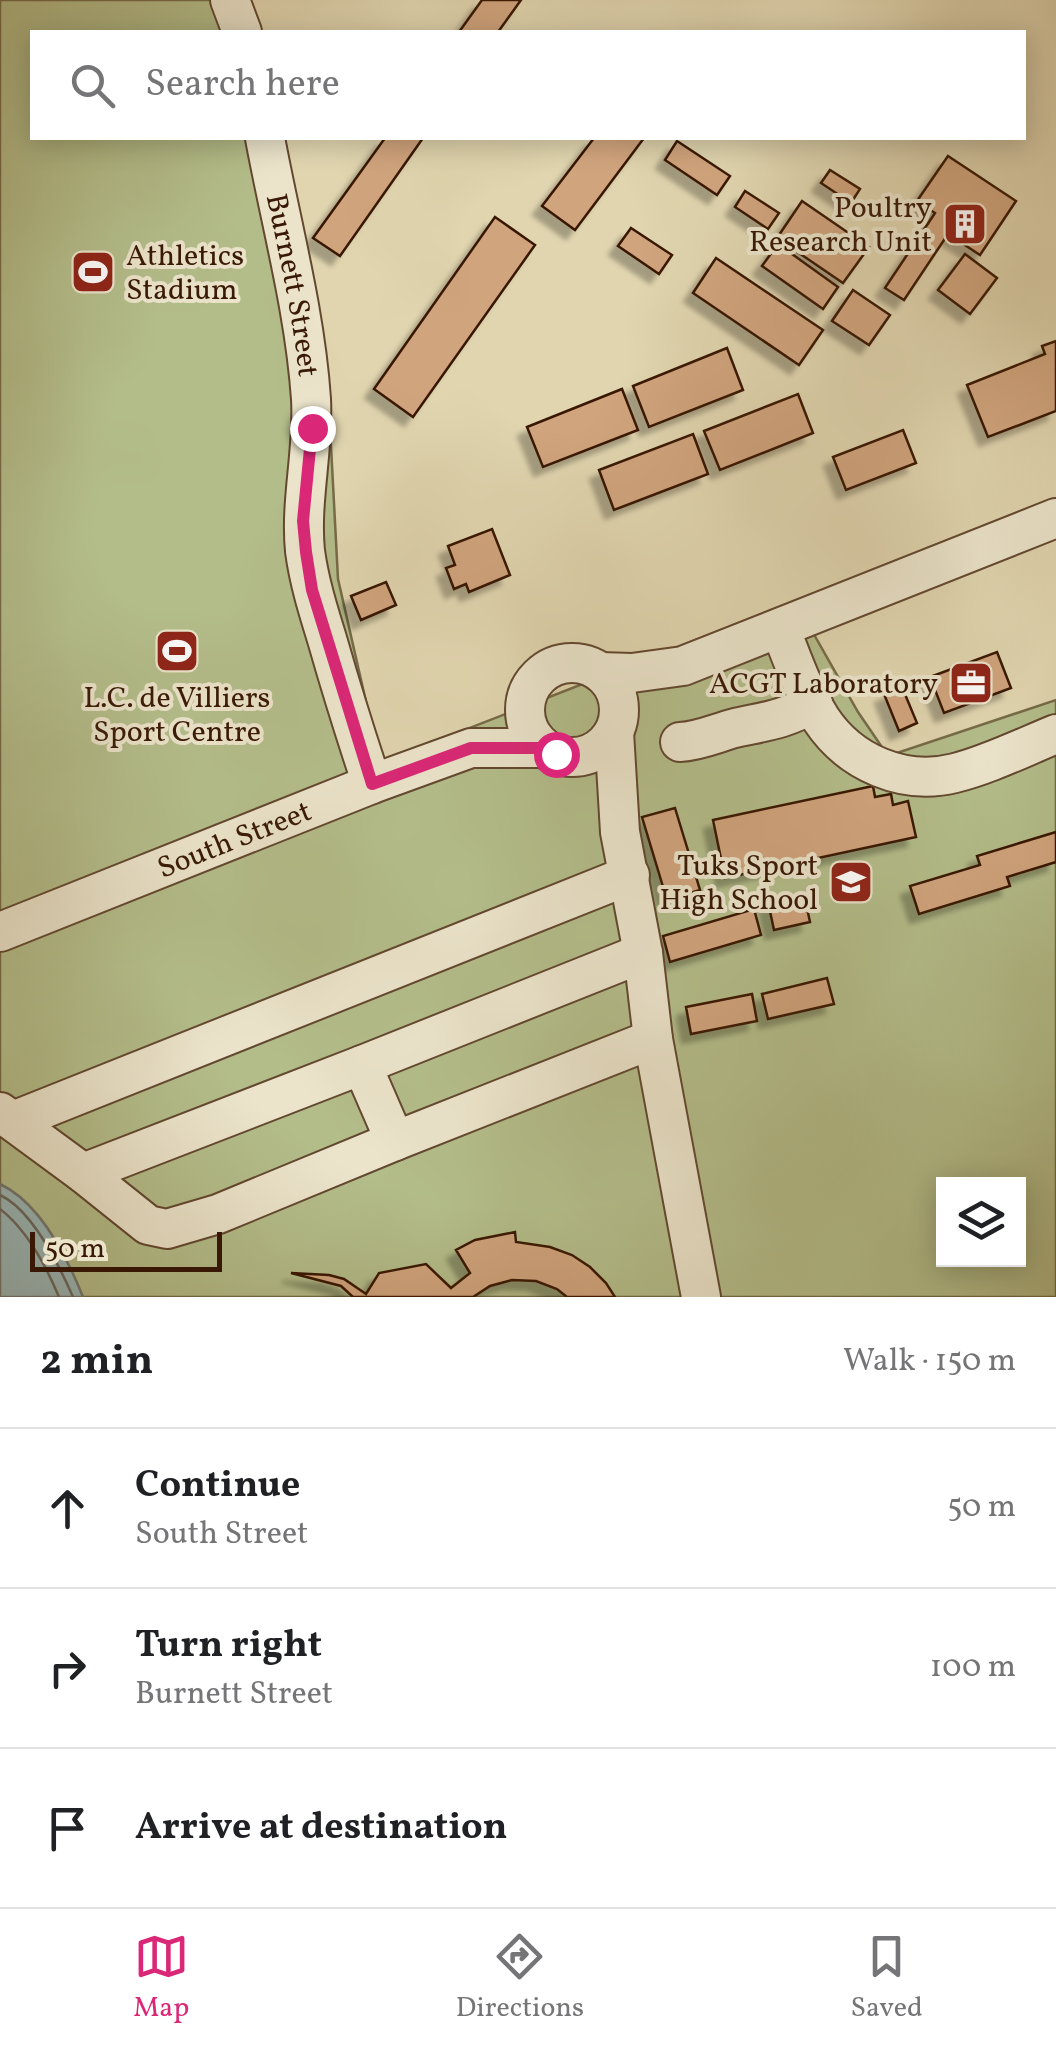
<!DOCTYPE html>
<html lang="en">
<head>
<meta charset="utf-8">
<style>
	:root { --surface:#fff; --page:#f2f2f2; --text:#202124; --muted:#757577; --line:#e0e0e0; --accent:#db2777 }
	body { margin:0; font-family:Vollkorn,serif; background:var(--page); color:var(--text) }
	.controls { position:absolute; right:30px; bottom:30px; display:grid; overflow:hidden; border-radius:0px; box-shadow:0 5px 25px #0003 }
	.controls button { width:90px; height:90px; display:grid; place-items:center; padding:0; border:0; border-bottom:2px solid var(--line); background:var(--surface); color:var(--text); font:50px sans-serif }
	.scale { position:absolute; left:30px; bottom:25px; width:192px; box-sizing:border-box; padding-left:10px; border:5px solid #391905; border-top:0; font-size:28px; line-height:35px; white-space:nowrap; color:#391905; -webkit-text-stroke:8px #ebe4cb; paint-order:stroke }
	.stop { position:absolute; width:30px; height:30px; margin:-22px; border:8px solid #db2777; border-radius:50%; background:#fff }
	.stop.end { background:#db2777; border-color:#fff; box-shadow:0 2px 10px #0008 }
	.list { margin:0; padding:0; list-style:none }
	h2 { display:flex; justify-content:space-between; align-items:center; height:130px; margin:0; padding:0 40px; font-size:42px }
	h2 small { font-size:32px; font-weight:400; color:var(--muted) }
	.list li { display:grid; grid-template-columns:65px 1fr auto; gap:30px; align-items:center; box-sizing:border-box; height:160px; padding:0 40px; border-top:2px solid var(--line) }
	.list b { display:block; font-size:38px; white-space:nowrap }
	.list p { margin:0; font-size:32px; white-space:nowrap; color:var(--muted) }
	.list em { font-size:32px; font-style:normal; color:var(--muted) }
	.icon { flex:none; width:55px; height:55px; fill:none; stroke:currentColor; stroke-width:2; stroke-linecap:round; stroke-linejoin:round }
	.map { position:relative; flex:none; width:1056px; height:1297px; overflow:hidden }
	.search { position:absolute; background:var(--surface); box-shadow:0 5px 25px #0003; left:30px; right:30px; top:30px; height:110px; display:flex; align-items:center; gap:25px; box-sizing:border-box; padding:0 35px; border-radius:0px; color:var(--muted); font-size:38px }
	.sheet { height:610px; background:var(--surface) }
	nav { display:flex; justify-content:space-around; align-items:center; box-sizing:border-box; height:140px; border-top:2px solid var(--line); background:var(--surface); font-size:28px; color:var(--muted) }
	nav a { display:grid; justify-items:center; gap:5px }
	nav .on { color:var(--accent) }
	.map>svg:first-child { display:block }
	.green { fill:#b3bd8a; stroke:#766b48; stroke-width:2.5; fill-rule:evenodd }
	.water { fill:#99b6b6; stroke:#73776f; stroke-width:2.5 }
	.lines { fill:none; stroke-linecap:round; stroke-linejoin:round }
	.shore { stroke:#69685e; stroke-width:2.5 }
	.building { fill:#d0a47d; stroke:#391905; stroke-width:2.5; filter:url(#shadow) }
	.minor-casing { stroke:#634830; stroke-width:42 }
	.minor { stroke:#ebe4cb; stroke-width:38 }
	.route { stroke:#db2777; stroke-width:12 }
	.labels { text-anchor:middle; stroke-width:8; stroke-linejoin:round; paint-order:stroke }
	.poi-label { font-size:30px; fill:#391905; stroke:#ebe4cb; text-anchor:end }
	.street-label { font-size:30px; fill:#391905; stroke:#ebe4cb }
</style>
</head>
<body>
<div class="map">
<svg width="1056" height="1297" viewBox="0 0 1056 1297">
	<defs>
		<filter id="shadow"><feDropShadow dx="-9" dy="9" stdDeviation="2.5" flood-color="#0004"/></filter>
	</defs>
	<rect width="100%" height="100%" fill="#e0d5af"/>
	<filter id="stains"><feTurbulence type="fractalNoise" baseFrequency=".002" numOctaves="4"/><feColorMatrix values="0 0 0 0 .2 0 0 0 0 .09 0 0 0 0 .02 0 0 0 .5 -.17"/></filter>
	<radialGradient id="worn" r=".72"><stop offset=".6" stop-color="#630" stop-opacity="0"/><stop offset="1" stop-color="#630" stop-opacity=".3"/></radialGradient>
	<!-- green -->
	<path class="green" d="M0 0H250L258 32H32V138H281L328 389 338 579 380 763 795 601 858 712 888 756 1056 700V1297H0ZM944 1184H1018V1260H944Z"/>
	<!-- water -->
	<path class="water" d="M0 1184C40 1203 67 1257 83 1297H0Z"/>
	<g class="lines">
		<!-- shore -->
		<g class="shore">
			<path d="M0 1195C32 1210 59 1265 73 1297"/>
			<path d="M0 1209C26 1229 46 1266 59 1297"/>
		</g>
	</g>
	<!-- building -->
	<g class="building">
		<polygon points="482,0 521,0 498,32 459,32"/>
		<polygon points="385,138 423,138 340,256 313,238"/>
		<polygon points="594,138 644,138 575,230 542,206"/>
		<polygon points="677,141 730,176 717,195 665,160"/>
		<polygon points="948,156 1016,201 980,255 948,234 904,300 885,288 935,213 917,201"/>
		<polygon points="830,170 860,189 851,203 821,183"/>
		<polygon points="745,191 779,213 768,229 735,207"/>
		<polygon points="802,201 869,247 843,283 777,238"/>
		<polygon points="495,217 535,245 413,417 374,389"/>
		<polygon points="631,228 672,255 659,274 618,246"/>
		<polygon points="778,244 838,287 823,309 762,266"/>
		<polygon points="965,254 997,278 970,314 938,290"/>
		<polygon points="716,258 823,330 799,365 693,293"/>
		<polygon points="853,290 890,315 869,345 832,321"/>
		<polygon points="1056,341 1056,411 988,437 967,385 1045,354 1042,346"/>
		<polygon points="727,348 743,390 649,427 633,386"/>
		<polygon points="622,389 638,430 543,467 527,427"/>
		<polygon points="798,394 813,433 720,470 704,431"/>
		<polygon points="903,430 916,463 846,490 833,457"/>
		<polygon points="693,434 708,474 614,510 599,470"/>
		<polygon points="492,529 510,575 469,592 466,584 454,589 446,568 455,565 448,546"/>
		<polygon points="386,582 396,605 361,620 351,596"/>
		<polygon points="997,652 1011,688 944,713 930,677"/>
		<polygon points="902,687 917,723 899,731 884,694"/>
		<polygon points="873,786 875,797 891,794 893,805 908,801 916,837 725,878 713,820"/>
		<polygon points="675,808 700,890 667,900 642,817"/>
		<polygon points="1056,832 1056,862 1007,877 1010,886 919,914 910,886 980,865 977,856"/>
		<polygon points="804,894 810,922 774,930 768,902"/>
		<polygon points="754,909 761,935 670,962 663,936"/>
		<polygon points="827,978 834,1004 768,1019 762,994"/>
		<polygon points="752,994 757,1021 691,1034 686,1007"/>
		<polygon points="515,1232 516,1242 550,1247 572,1255 590,1267 606,1283 615,1297 567,1297 557,1289 536,1281 512,1280 490,1286 473,1297 353,1297 341,1286 291,1273 329,1275 344,1279 366,1294 379,1273 426,1264 451,1288 470,1273 456,1250 475,1240"/>
	</g>
	<g class="lines">
		<defs>
			<g id="minor">
				<polyline points="230,0 242,32"/>
				<path id="s1" d="M265 138C281 224 305 311 311 399 314 450 300 500 305 551 309 581 318 610 327 639 341 688 356 736 372 784"/>
				<path d="M780 628C792 658 803 691 821 719 850 763 904 786 955 773 988 765 1024 747 1056 734"/>
				<circle cx="572" cy="710" r="47"/>
				<polyline points="600,672 632,673 683,666 1056,518"/>
				<polyline points="614,732 620,832 643,953 653,1039 701,1297"/>
				<path d="M680 742C700 741 716 733 735 728 767 721 784 720 813 703"/>
				<path id="s2" d="M0 932 372 784 471 748H544"/>
				<polyline points="362,1065 395,1141"/>
				<polyline points="0,1112 83,1173 148,1225 167,1229 218,1214 395,1141 653,1039"/>
				<polyline points="13,1121 630,875"/>
				<polyline points="83,1173 362,1065 643,953"/>
			</g>
		</defs>
		<!-- minor casing -->
		<use href="#minor" class="minor-casing"/>
		<!-- minor -->
		<use href="#minor" class="minor"/>
	</g>
	<g class="lines">
		<!-- route -->
		<polyline class="route" points="312,428 303,521 306,552 312,590 372,784 471,748 544,748 556,754"/>
	</g>
	<!-- icons -->
	<defs>
		<symbol id="building-square" viewBox="-11 -11 22 22"><rect x="-9" y="-9" width="18" height="18" rx="4" fill="#8f2418" stroke="#ebe4cb"/><path d="M-4-6H4V6H1V3H-1V6H-4ZM-2.5-4.3h1.7v1.8h-1.7ZM.8-4.3h1.7v1.8H.8ZM-2.5-1h1.7V.8h-1.7ZM.8-1h1.7V.8H.8Z" fill="#fff"/></symbol>
		<symbol id="stadium-square" viewBox="-11 -11 22 22"><rect x="-9" y="-9" width="18" height="18" rx="4" fill="#8f2418" stroke="#ebe4cb"/><path d="M0-5a6.5 5 0 1 0 0 10a6.5 5 0 1 0 0-10ZM-3.5-1.8h7v3.6h-7Z" fill="#fff"/></symbol>
		<symbol id="office-square" viewBox="-11 -11 22 22"><rect x="-9" y="-9" width="18" height="18" rx="4" fill="#8f2418" stroke="#ebe4cb"/><path d="M-6-3h4V-5.5h4V-3h4V5H-6ZM-1-4.5V-3h2v-1.5ZM-6 0V1H6V0Z" fill="#fff"/></symbol>
		<symbol id="school-square" viewBox="-11 -11 22 22"><rect x="-9" y="-9" width="18" height="18" rx="4" fill="#8f2418" stroke="#ebe4cb"/><path d="M0-5L7-2L0 1L-7-2ZM-4 1L0 2.5L4 1V4Q0 6-4 4Z" fill="#fff"/></symbol>
	</defs>
	<g fill-rule="evenodd">
		<use href="#building-square" x="940" y="199" width="50" height="50"/>
		<use href="#stadium-square" x="68" y="247" width="50" height="50"/>
		<use href="#stadium-square" x="152" y="626" width="50" height="50"/>
		<use href="#office-square" x="946" y="658" width="50" height="50"/>
		<use href="#school-square" x="826" y="857" width="50" height="50"/>
	</g>
	<g class="labels">
		<!-- poi labels -->
		<g class="poi-label">
			<text x="932" y="217">Poultry<tspan x="932" dy="34">Research Unit</tspan></text>
			<text x="126" y="265" text-anchor="start">Athletics<tspan x="126" dy="34">Stadium</tspan></text>
			<text x="938" y="693">ACGT Laboratory</text>
			<text x="177" y="707" text-anchor="middle">L.C. de Villiers<tspan x="177" dy="34">Sport Centre</tspan></text>
			<text x="818" y="875">Tuks Sport<tspan x="818" dy="34">High School</tspan></text>
		</g>
		<!-- street labels -->
		<g class="street-label">
			<text dy="10" stroke="none"><textPath href="#s1" startOffset="150">Burnett Street</textPath></text>
			<text dy="10" stroke="none"><textPath href="#s2" startOffset="252">South Street</textPath></text>
		</g>
	</g>
	<rect width="100%" height="100%" filter="url(#stains)"/>
	<rect width="100%" height="100%" fill="url(#worn)"/>
</svg>
<div class="controls">
<button><svg class="icon" aria-label="layers" viewBox="0 0 24 24"><path d="M12 4l9 5-9 5-9-5zM3 14l9 5 9-5"/></svg></button>
</div>
<div class="scale">50 m</div>
<div class="stop" style="left:556px;top:754px"></div>
<div class="stop end" style="left:312px;top:428px"></div>
<div class="search"><svg class="icon" aria-label="search" viewBox="0 0 24 24"><circle cx="10" cy="10" r="6"/><path d="M15 15l6 6"/></svg>Search here</div>
</div>
<section class="sheet">
<h2>2 min<small>Walk · 150 m</small></h2>
<ul class="list">
<li><svg class="icon" aria-label="ahead" viewBox="0 0 24 24"><path d="M12 20V5M6 11l6-6 6 6"/></svg><div><b>Continue</b><p>South Street</p></div><em>50 m</em></li>
<li><svg class="icon" aria-label="right" viewBox="0 0 24 24"><path d="M7 20v-9h11M14 6l5 5-5 5"/></svg><div><b>Turn right</b><p>Burnett Street</p></div><em>100 m</em></li>
<li><svg class="icon" aria-label="arrive" viewBox="0 0 24 24"><path d="M6 21V4h12l-3 4 3 4H6"/></svg><div><b>Arrive at destination</b></div></li>
</ul>
</section>
<nav>
<a class="on"><svg class="icon" aria-label="map" viewBox="0 0 24 24"><path d="M3 6l6-2 6 2 6-2v14l-6 2-6-2-6 2zM9 4v14M15 6v14"/></svg>Map</a>
<a><svg class="icon" aria-label="directions" viewBox="0 0 24 24"><path d="M12 3l9 9-9 9-9-9zM9 14v-3h6M13 9l2 2-2 2"/></svg>Directions</a>
<a><svg class="icon" aria-label="saved" viewBox="0 0 24 24"><path d="M7 4h10v16l-5-4-5 4z"/></svg>Saved</a>
</nav>
</body>
</html>
